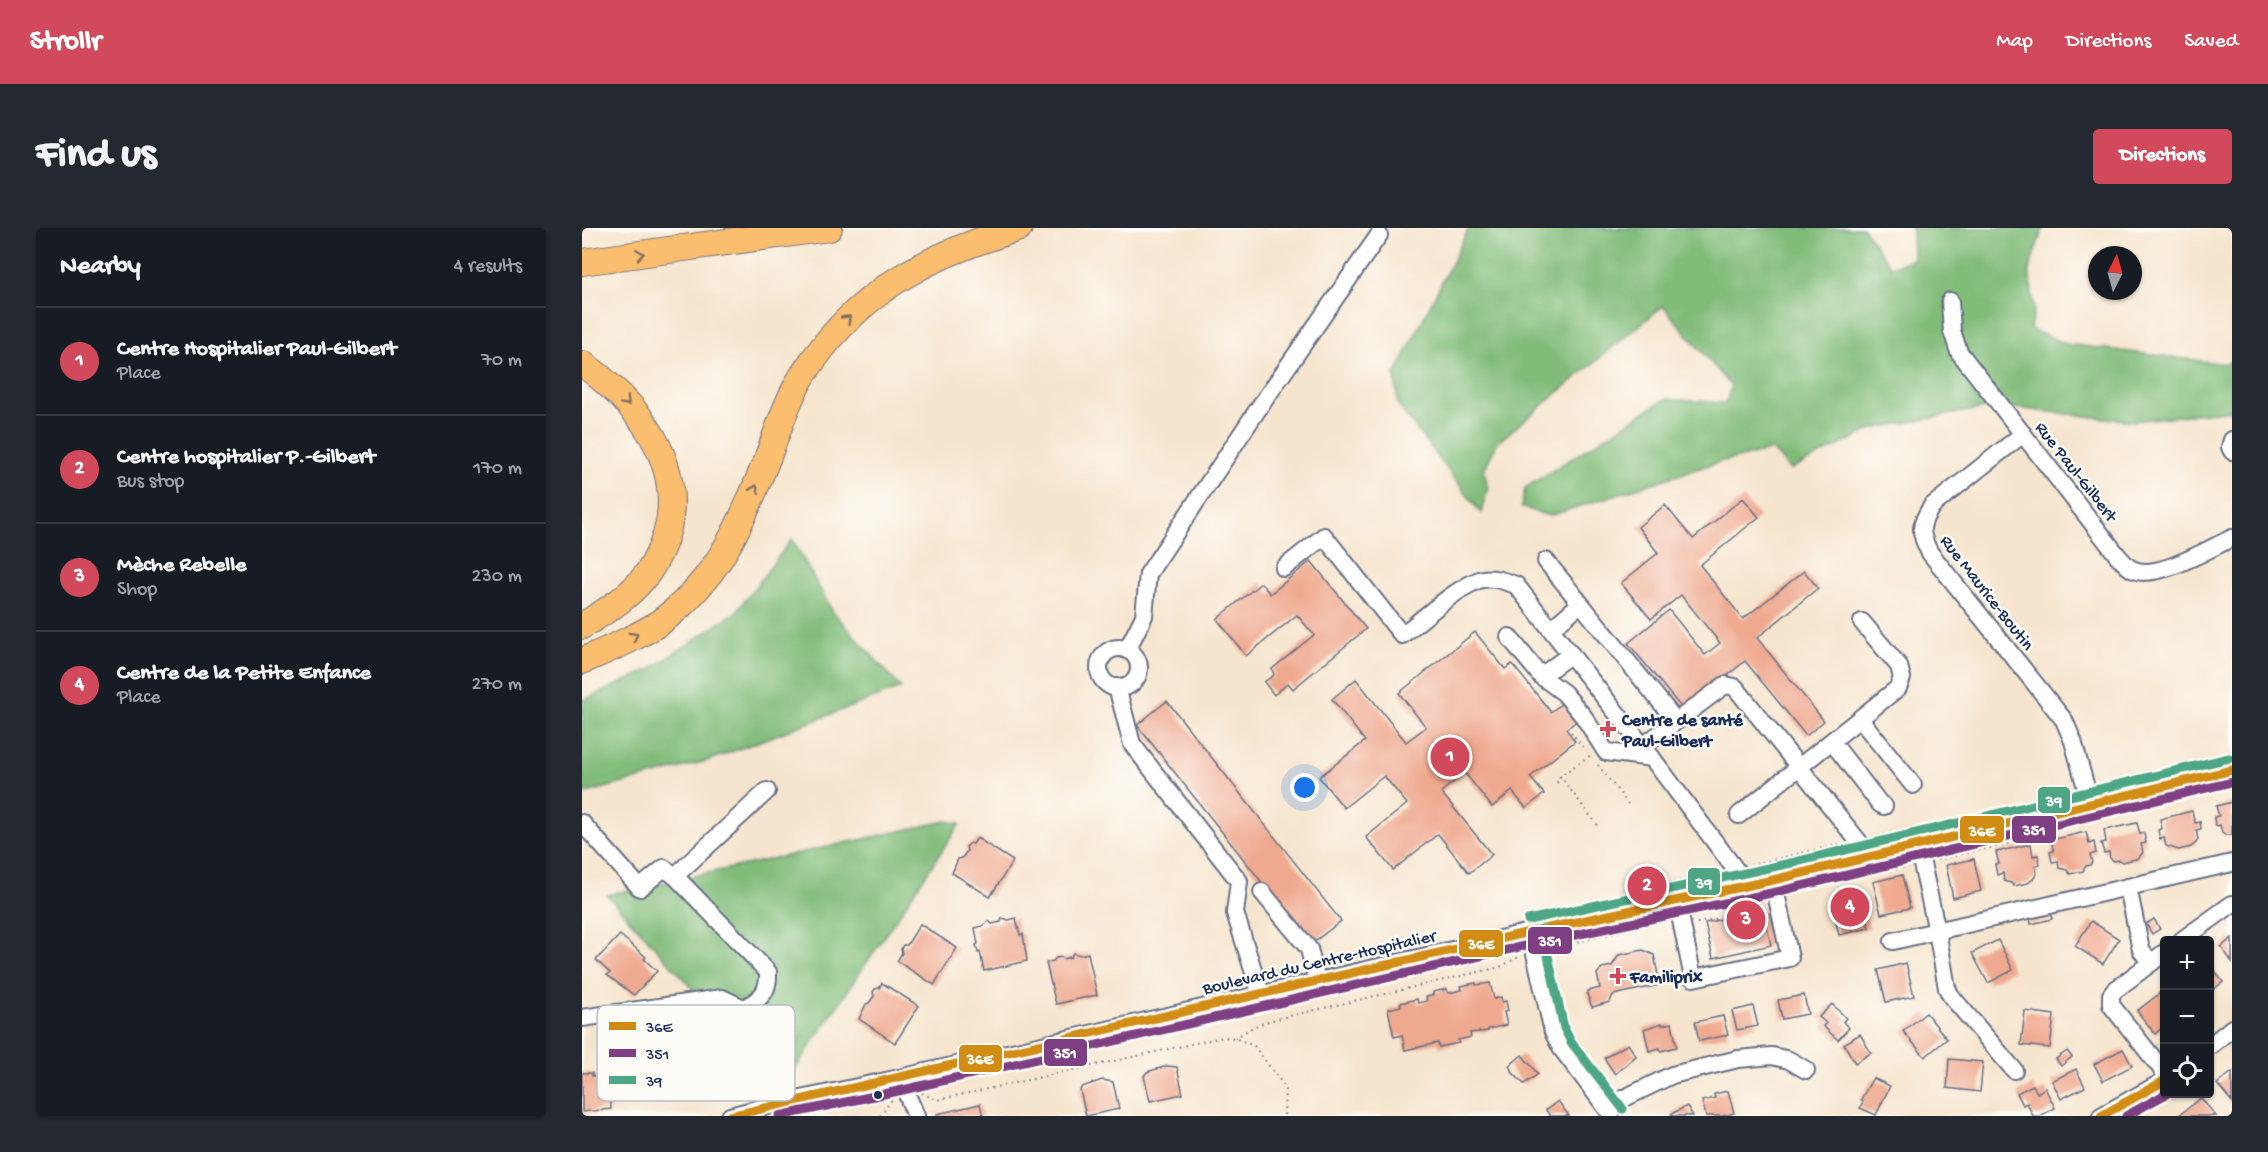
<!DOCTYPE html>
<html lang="en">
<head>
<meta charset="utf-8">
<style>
	:root { --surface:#171b24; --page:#242831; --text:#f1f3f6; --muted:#9ea1a6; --line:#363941; --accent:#d1495b }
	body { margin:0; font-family:"Gochi Hand",sans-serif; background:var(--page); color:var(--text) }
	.controls { position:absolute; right:18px; bottom:18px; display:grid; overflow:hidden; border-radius:6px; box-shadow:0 2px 4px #0004 }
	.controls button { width:54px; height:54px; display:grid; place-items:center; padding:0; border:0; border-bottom:2px solid var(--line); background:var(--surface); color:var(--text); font:30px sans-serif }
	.compass { position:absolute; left:1506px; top:18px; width:54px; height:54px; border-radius:50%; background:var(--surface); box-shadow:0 2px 4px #0004; rotate:6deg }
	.you { position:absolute; left:723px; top:560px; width:21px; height:21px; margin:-15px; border:4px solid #fff; border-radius:50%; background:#1a73e8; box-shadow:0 0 0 9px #1a73e833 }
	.badge { display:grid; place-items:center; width:39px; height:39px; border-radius:50%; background:var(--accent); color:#fff; font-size:20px; font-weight:700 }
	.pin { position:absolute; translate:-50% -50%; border:3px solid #fff; box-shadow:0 2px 6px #0006 }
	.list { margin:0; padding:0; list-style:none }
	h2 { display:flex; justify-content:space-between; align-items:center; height:78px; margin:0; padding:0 24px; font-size:26px }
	h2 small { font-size:20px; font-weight:400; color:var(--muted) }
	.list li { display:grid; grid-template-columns:39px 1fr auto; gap:18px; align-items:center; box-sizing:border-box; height:108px; padding:0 24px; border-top:2px solid var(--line) }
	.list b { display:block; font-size:22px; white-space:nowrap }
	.list p { margin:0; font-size:20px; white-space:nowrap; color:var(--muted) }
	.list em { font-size:20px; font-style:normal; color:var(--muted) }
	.icon { flex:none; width:33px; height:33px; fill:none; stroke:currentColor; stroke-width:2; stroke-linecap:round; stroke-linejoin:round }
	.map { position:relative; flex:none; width:1650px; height:888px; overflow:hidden; border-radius:6px }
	header { display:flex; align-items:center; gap:36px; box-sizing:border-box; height:84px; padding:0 30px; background:var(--accent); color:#fff }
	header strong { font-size:28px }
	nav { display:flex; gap:33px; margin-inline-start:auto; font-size:21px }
	.intro { display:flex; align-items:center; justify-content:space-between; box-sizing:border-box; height:144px; padding:0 36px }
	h1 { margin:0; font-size:42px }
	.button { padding:15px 27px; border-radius:6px; background:var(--accent); color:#fff; font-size:21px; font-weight:700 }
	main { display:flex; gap:36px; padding:0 36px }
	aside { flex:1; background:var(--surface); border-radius:6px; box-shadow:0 2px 4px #0004 }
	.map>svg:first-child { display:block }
	.forest { fill:#81bc79; stroke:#4e766c; stroke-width:1.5 }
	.building { fill:#efa98f }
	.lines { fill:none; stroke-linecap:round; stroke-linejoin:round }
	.minor-casing { stroke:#686f85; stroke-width:20 }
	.highway-casing { stroke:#686f85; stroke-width:28 }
	.path { stroke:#686f85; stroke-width:2; stroke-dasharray:1.5 4.5; stroke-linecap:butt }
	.minor { stroke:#fff; stroke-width:16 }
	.highway { stroke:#fbbd6e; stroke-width:26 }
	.bus-1-casing { stroke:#fdfcf7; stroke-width:14 }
	.bus-2-casing { stroke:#fdfcf7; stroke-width:14 }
	.bus-3-casing { stroke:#fdfcf7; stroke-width:14 }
	.bus-1 { stroke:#d18d13; stroke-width:9 }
	.bus-2 { stroke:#7e4082; stroke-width:9 }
	.bus-3 { stroke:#4ea685; stroke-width:9 }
	.oneway { stroke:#806f65 }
	.poi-dot { fill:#d1495b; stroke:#fdfcf7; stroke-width:2 }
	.bus-dot { fill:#1b2f5e; stroke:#fdfcf7; stroke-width:2 }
	.labels { text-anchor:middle; stroke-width:5; stroke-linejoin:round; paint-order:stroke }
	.street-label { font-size:18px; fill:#1b2f5e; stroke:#fdfcf7 }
	.poi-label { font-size:18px; font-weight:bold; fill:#1b2f5e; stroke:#fdfcf7; text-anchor:start }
	.key { fill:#fdfcf7; stroke:#b9bec9; stroke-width:1.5 }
	.key-label { font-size:16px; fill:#1b2f5e }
	.line-badge { stroke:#fdfcf7; stroke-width:2 }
	.badge-label { font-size:16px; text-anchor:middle; font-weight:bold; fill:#fff }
</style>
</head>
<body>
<header>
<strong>Strollr</strong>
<nav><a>Map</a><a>Directions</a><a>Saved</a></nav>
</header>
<div class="intro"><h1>Find us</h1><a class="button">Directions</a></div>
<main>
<aside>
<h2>Nearby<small>4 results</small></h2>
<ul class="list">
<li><span class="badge">1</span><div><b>Centre Hospitalier Paul-Gilbert</b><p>Place</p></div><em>70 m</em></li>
<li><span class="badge">2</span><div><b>Centre hospitalier P.-Gilbert</b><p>Bus stop</p></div><em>170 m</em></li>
<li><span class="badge">3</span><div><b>Mèche Rebelle</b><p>Shop</p></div><em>230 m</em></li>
<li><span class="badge">4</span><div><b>Centre de la Petite Enfance</b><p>Place</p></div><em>270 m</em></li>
</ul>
</aside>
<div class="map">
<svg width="1650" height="888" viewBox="0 0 1650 888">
	<rect width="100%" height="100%" fill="#fdfcf7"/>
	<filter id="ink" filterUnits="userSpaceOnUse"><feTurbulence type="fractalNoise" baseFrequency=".0167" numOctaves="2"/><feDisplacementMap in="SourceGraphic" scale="12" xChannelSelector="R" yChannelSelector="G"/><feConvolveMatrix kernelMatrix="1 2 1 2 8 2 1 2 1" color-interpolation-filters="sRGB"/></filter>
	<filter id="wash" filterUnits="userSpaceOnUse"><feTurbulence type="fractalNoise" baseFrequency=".008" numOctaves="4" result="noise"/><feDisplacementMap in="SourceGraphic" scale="24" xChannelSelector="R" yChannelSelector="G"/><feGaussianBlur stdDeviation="1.35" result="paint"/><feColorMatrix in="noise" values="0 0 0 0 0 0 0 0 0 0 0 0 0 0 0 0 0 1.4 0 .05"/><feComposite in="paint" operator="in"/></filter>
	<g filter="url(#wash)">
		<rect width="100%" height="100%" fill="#f6e5ce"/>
		<!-- forest -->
		<g class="forest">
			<polygon points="887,0 1281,0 1309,39 1331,31 1330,3 1328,0 1461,0 1447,41 1452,82 1448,101 1484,116 1644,136 1650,133 1650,182 1551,193 1413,178 1290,201 1208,242 1191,222 1137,234 967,288 939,279 943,260 1083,171 1144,175 1149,158 1081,78 916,214 902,242 906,261 899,285 816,177 813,147"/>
			<polygon points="210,311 251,384 319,460 125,533 0,566 0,473 67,442 154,384"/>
			<polygon points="364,593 378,596 201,859 25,667"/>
		</g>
		<g id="blocks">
			<!-- building -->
			<g class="building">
				<polygon points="1161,270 1177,289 1118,337 1161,391 1222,343 1236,360 1175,410 1242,493 1224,508 1163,433 1102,483 1046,415 1087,382 1123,427 1138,415 1099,367 1069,391 1039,355 1076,325 1056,299 1083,277 1111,311"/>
				<polygon points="729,333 784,401 711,461 706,455 692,467 682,454 692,447 690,441 732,407 715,387 664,428 635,391 679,355 688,366"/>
				<polygon points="893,404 923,441 930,436 969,484 984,472 999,490 984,501 993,513 948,549 962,566 944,580 930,563 910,579 883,545 859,564 910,627 887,645 856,606 811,642 784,609 825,576 802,548 762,580 737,549 783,513 750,471 774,451 824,514 844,499 817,465"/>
				<polygon points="585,473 759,693 729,716 555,497"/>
				<polygon points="1650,574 1650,607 1643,607 1640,605 1638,597 1633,598 1632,589 1637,588 1634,578"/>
				<polygon points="1610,583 1613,595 1618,594 1619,601 1614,602 1616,611 1614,615 1609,619 1597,622 1584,618 1582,610 1578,611 1576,602 1580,601 1578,591"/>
				<polygon points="1555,595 1558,606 1562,605 1564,615 1559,616 1561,624 1559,627 1554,631 1540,634 1537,632 1532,633 1528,630 1527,624 1522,625 1519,615 1524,614 1522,602"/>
				<polygon points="1504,604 1507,616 1512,614 1514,625 1508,627 1510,634 1508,637 1504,638 1501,643 1488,646 1485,642 1477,640 1476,633 1470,634 1468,624 1472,623 1469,612"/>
				<polygon points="395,610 431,633 408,669 370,645 376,631 380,630 385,623 384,619 388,615 391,616"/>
				<polygon points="1449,616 1451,628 1456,627 1458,637 1453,638 1455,646 1451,651 1446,655 1432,658 1429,655 1422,653 1421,645 1415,647 1413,636 1417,636 1414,624"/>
				<polygon points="1392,631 1399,663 1371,670 1364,637"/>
				<polygon points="1320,647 1328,680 1299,686 1291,654"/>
				<polygon points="1264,663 1270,667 1278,663 1287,700 1257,707 1252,687 1256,686 1252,672 1260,669"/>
				<polygon points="1181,682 1189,717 1131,730 1123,695"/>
				<polygon points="1469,685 1470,691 1449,696 1448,690"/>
				<polygon points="420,690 427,692 434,690 438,707 441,706 445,733 402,743 398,724 396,725 394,717 396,716 393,700 400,698 407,693 410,696 419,694"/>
				<polygon points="1572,691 1578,701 1570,706 1564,696"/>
				<polygon points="1509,693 1537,711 1521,736 1493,718"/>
				<polygon points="338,696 375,720 352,757 315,733 320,725 319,721 321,717 325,717"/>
				<polygon points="38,707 64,729 62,731 75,743 52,767 25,747 28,745 14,732"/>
				<polygon points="1650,710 1650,734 1639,719"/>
				<polygon points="1416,712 1431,742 1406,755 1390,725"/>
				<polygon points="1061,722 1072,727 1078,757 1031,767 1028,774 1010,779 1005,766 1006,763 1018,760 1015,746 1020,740 1030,738 1037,727"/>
				<polygon points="491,725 498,727 506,725 515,767 474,776 464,735 471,733 474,730 479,729 481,731 489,729"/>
				<polygon points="1324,735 1332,768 1304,774 1296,742"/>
				<polygon points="1628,736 1641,754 1628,764"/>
				<polygon points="300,755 337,778 313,815 277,791 284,776 287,775 292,768 291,764 293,761 297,760"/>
				<polygon points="894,755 894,757 908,755 912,771 919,769 920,774 924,773 926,783 922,784 925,797 906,801 906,803 888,805 889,809 876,812 877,815 857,819 856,815 823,822 820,807 812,809 806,781 819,778 818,775 835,771 836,775 845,773 844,769 851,767 851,764 865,761 866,765 880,762 879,758"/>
				<polygon points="1582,762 1582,798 1573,806 1555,783"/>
				<polygon points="1222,767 1226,786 1200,791 1196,772"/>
				<polygon points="1250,776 1264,790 1261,794 1267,800 1256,812 1241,798 1244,795 1237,789"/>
				<polygon points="1171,778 1176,798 1155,802 1150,783"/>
				<polygon points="1443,783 1472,787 1468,820 1439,817"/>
				<polygon points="1344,785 1365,811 1343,829 1321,803"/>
				<polygon points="1141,788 1146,807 1117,813 1113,794"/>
				<polygon points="1080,795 1080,797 1090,795 1095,819 1078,823 1078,820 1067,823 1062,801"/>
				<polygon points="1278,806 1289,825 1273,835 1262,816"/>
				<polygon points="1046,816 1054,828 1033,846 1022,830"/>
				<polygon points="1541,821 1550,838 1521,853 1512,836"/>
				<polygon points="1485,823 1490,829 1479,838 1474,831"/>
				<polygon points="940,827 956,846 942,856 931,845 927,838"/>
				<polygon points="1367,831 1401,834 1398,864 1365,860"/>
				<polygon points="585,838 595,839 601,866 568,873 562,848 565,844"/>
				<polygon points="1494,841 1503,859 1479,871 1470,853"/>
				<polygon points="1650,844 1650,874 1635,856"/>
				<polygon points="0,845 10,845 10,848 28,847 29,881 0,884"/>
				<polygon points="1291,850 1308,858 1294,887 1278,880 1281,873 1279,871"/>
				<polygon points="520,852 531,854 537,881 504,888 498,862 500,859"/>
				<polygon points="1451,857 1455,865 1463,860 1473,880 1458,888 1451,888 1445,875 1441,877 1435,865"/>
				<polygon points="1146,863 1152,885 1141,888 1124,888 1120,873 1133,870 1132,866"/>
				<polygon points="1619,870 1634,888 1596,888"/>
				<polygon points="976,873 987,888 968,888 964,882"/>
				<polygon points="398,876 401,888 356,888 355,886"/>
				<polygon points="1105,878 1111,888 1091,888 1089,886"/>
			</g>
		</g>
	</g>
	<g filter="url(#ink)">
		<use href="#blocks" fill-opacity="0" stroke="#686f85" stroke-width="1.5"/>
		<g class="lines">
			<defs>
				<g id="minor">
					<path d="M1368 73 1370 103 1377 124 1536 328C1540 332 1545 339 1550 341 1573 354 1628 320 1650 310"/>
					<path d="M1441 206 1350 278C1337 297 1337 305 1348 325L1482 492 1491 513 1508 574"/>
					<polyline points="1650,212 1648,219 1650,223"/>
					<polyline points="964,333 1094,493"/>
					<path d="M702 340 742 308 820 407C841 391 873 361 897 352 909 348 922 353 934 357L1070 530 1165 657"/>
					<polyline points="969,401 998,376"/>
					<polyline points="927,409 959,448 982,465 1002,489 1024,524 1070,530"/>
					<circle cx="537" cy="440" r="20"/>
					<polyline points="545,422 562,388 566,346 674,184 797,7"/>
					<polyline points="959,448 989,426"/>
					<polyline points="535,459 550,516 657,653 653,685 679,767"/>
					<polyline points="1278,491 1331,557"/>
					<polyline points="1250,514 1298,576 1302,578"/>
					<polyline points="1061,518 1143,457 1153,459 1289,629"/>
					<polyline points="1157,587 1316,460 1320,450 1317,438 1280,394"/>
					<polyline points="0,595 58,660 82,640 93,648"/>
					<polyline points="1336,618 1355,703 1365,760 1369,768 1432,842"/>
					<polyline points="680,664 727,721 735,753"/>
					<polyline points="1095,673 1111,750 1208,730 1191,652"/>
					<polyline points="948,704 971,804 979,820 1029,886"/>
					<polyline points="1600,712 1650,676"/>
					<polyline points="1311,713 1546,659"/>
					<polyline points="1582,725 1533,762 1529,767 1529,777 1582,844"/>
					<polyline points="1569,735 1559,722 1546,659 1650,635"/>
					<path d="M0 790 140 770 161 780C179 772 187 763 186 744L93 648 185 563"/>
					<polyline points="1628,818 1650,800"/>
					<polyline points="318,850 334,888"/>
					<polyline points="1024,879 1090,847 1156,831 1190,828 1207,832 1224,842"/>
					<polyline points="148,888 186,878 318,850 948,704 1191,652 1650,542"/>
					<polyline points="1519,888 1582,853"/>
				</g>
				<g id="highway">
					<polyline points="0,34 247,0"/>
					<path d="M0 136C11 142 20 151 29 159 81 205 109 269 72 335 56 364 27 381 0 398"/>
					<path d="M0 433C25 422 64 406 85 389 139 346 160 293 185 231 196 203 205 172 221 147 275 63 344 28 437 0"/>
				</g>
			</defs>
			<!-- minor casing -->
			<use href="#minor" class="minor-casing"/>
			<!-- highway casing -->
			<use href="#highway" class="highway-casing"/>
			<!-- path -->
			<g class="path">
				<polyline points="989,504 1004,523"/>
				<polyline points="1016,537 1046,576"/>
				<polyline points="978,548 1016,598"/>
				<polyline points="975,555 978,548 1009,527"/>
				<polyline points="1290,609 1454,572"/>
				<polyline points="1355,632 1456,609 1467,602"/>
				<polyline points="1168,637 1259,616"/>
				<polyline points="1226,660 1326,639"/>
				<polyline points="952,687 953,685 1136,644"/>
				<polyline points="1112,687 1165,674"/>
				<polyline points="1115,695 1183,680"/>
				<polyline points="966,721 1083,693"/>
				<polyline points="653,810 671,799 686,793 918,739 937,729"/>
				<polyline points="340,865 355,872 641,809 653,810 672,818 703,859 702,888"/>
				<polyline points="298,888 311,870"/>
			</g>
			<!-- minor -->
			<use href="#minor" class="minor"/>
			<!-- highway -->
			<use href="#highway" class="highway"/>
			<defs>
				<g id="bus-1">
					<polyline points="148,888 948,704 1191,652 1650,542"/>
					<polyline points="1519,888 1582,853"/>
				</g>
				<g id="bus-2">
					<polyline points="197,888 321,862 951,716 1194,664 1650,554"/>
					<polyline points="1544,888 1584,866"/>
				</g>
				<g id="bus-3">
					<polyline points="946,692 1209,635 1647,530"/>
					<polyline points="960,701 982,800 989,814 1041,881"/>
				</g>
			</defs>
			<!-- bus-1 casing -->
			<use href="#bus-1" class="bus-1-casing"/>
			<!-- bus-2 casing -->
			<use href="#bus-2" class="bus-2-casing"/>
			<!-- bus-3 casing -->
			<use href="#bus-3" class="bus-3-casing"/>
			<!-- bus-1 -->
			<use href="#bus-1" class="bus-1"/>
			<!-- bus-2 -->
			<use href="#bus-2" class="bus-2"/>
			<!-- bus-3 -->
			<use href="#bus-3" class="bus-3"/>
		</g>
		<!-- one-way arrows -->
		<defs><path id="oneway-chevron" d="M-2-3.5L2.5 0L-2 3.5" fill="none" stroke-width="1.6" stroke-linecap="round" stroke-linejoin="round" transform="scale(1.5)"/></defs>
		<g class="oneway">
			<use href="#oneway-chevron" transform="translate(58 26) rotate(-8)"/>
			<use href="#oneway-chevron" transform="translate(265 91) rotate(-46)"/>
			<use href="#oneway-chevron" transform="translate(44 174) rotate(47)"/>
			<use href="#oneway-chevron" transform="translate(173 261) rotate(-68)"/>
			<use href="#oneway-chevron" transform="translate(52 408) rotate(-29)"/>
		</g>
	</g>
	<!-- markers -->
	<g class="poi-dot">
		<path d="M1023 492h6v6h6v6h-6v6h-6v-6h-6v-6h6z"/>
		<path d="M1033 739h6v6h6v6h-6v6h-6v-6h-6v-6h6z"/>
	</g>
	<circle class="bus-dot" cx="296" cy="867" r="5"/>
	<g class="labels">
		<!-- street labels -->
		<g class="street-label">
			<text transform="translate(1495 243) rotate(52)" y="6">Rue Paul-Gilbert</text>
			<text transform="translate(1406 364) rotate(52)" y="6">Rue Maurice-Boutin</text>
			<text transform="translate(737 733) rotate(-13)" y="6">Boulevard du Centre-Hospitalier</text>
		</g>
		<!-- poi labels -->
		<g class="poi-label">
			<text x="1040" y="497">Centre de santé<tspan x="1040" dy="21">Paul-Gilbert</tspan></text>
			<text x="1048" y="754">Familiprix</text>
		</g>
	</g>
	<!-- legend -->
	<rect x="15" y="777" width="198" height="96" rx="9" class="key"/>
	<rect x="27" y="794" width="27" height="8" fill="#d18d13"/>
	<rect x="27" y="821" width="27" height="8" fill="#7e4082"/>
	<rect x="27" y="848" width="27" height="8" fill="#4ea685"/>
	<g class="key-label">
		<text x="64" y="804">36E</text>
		<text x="64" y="831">351</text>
		<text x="64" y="858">39</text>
	</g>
	<g class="line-badge">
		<rect x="1455" y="558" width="34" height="28" rx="6" fill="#4ea685"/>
		<rect x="1429" y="587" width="46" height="29" rx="6" fill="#7e4082"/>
		<rect x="1377" y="587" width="46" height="29" rx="6" fill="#d18d13"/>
		<rect x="1105" y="639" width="34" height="29" rx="6" fill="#4ea685"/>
		<rect x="945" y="698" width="46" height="29" rx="6" fill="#7e4082"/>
		<rect x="876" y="701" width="46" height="29" rx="6" fill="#d18d13"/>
		<rect x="461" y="810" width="45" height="29" rx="6" fill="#7e4082"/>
		<rect x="376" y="816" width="45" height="29" rx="6" fill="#d18d13"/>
	</g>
	<g class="badge-label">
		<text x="1472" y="578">39</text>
		<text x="1452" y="607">351</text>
		<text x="1400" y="608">36E</text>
		<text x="1122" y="660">39</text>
		<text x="968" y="718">351</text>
		<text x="899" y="721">36E</text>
		<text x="483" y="830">351</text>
		<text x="398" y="836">36E</text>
	</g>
</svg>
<div class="controls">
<button>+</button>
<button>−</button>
<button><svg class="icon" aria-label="locate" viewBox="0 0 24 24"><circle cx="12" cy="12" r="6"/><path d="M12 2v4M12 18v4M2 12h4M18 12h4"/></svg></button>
</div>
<svg class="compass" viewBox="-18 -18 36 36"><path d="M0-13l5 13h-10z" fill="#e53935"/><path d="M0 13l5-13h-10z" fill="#9ea1a6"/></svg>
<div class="you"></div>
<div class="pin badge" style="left:868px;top:529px">1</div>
<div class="pin badge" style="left:1065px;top:658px">2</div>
<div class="pin badge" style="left:1164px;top:692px">3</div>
<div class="pin badge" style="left:1268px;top:679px">4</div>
</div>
</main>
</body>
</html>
